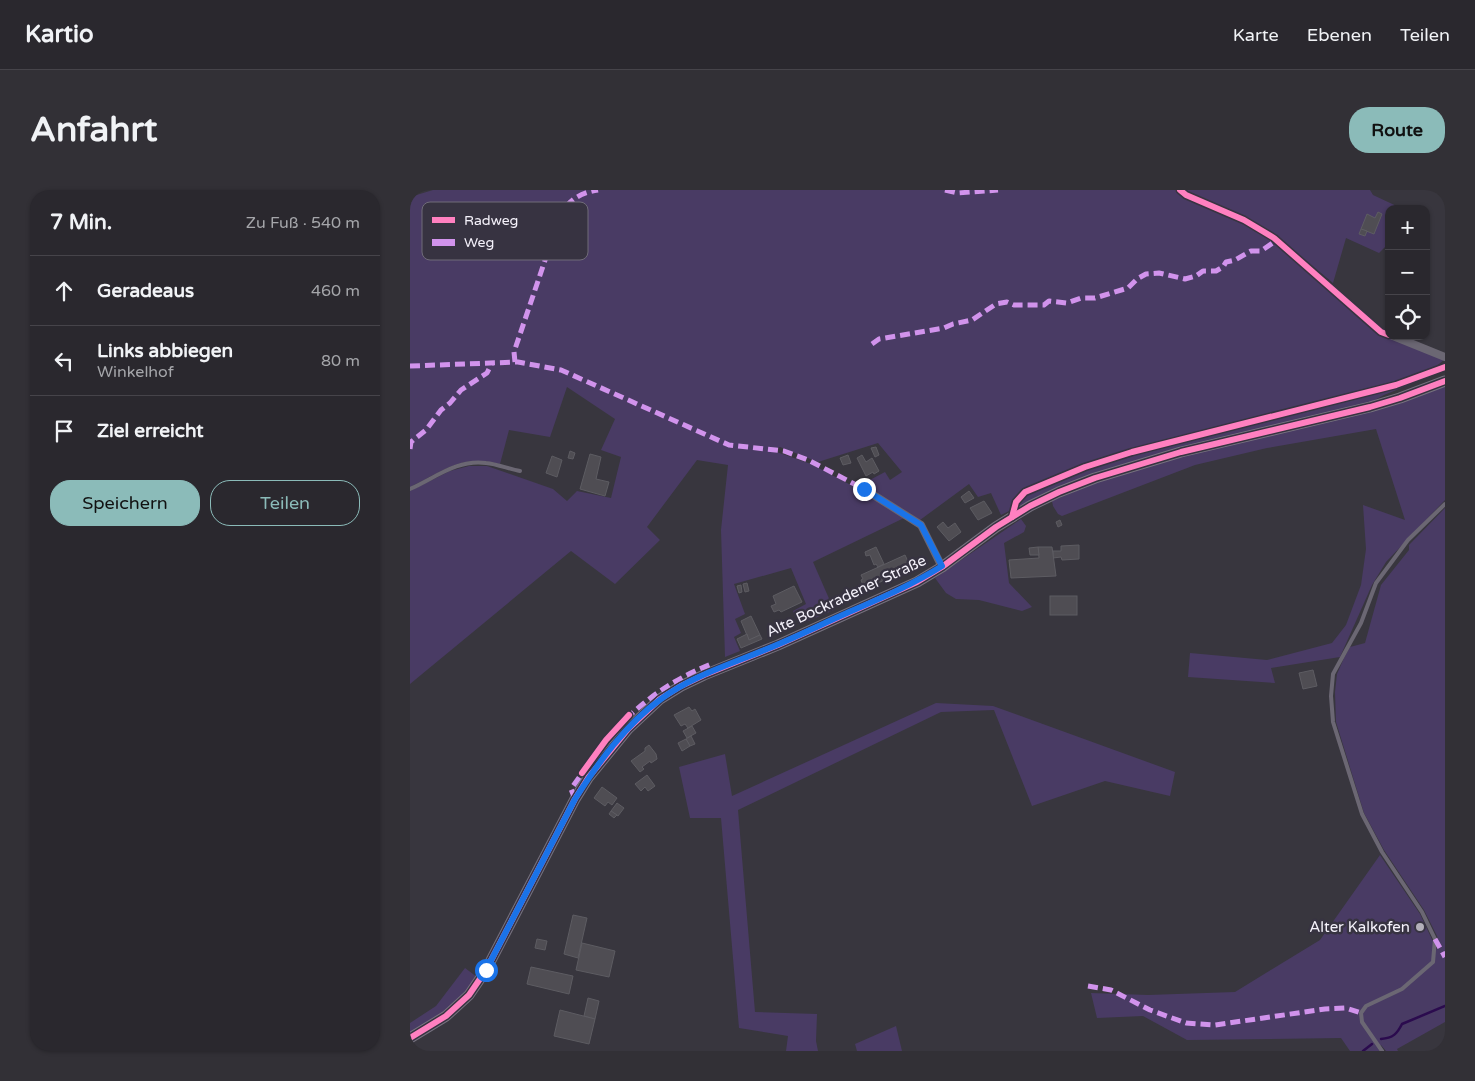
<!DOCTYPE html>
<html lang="de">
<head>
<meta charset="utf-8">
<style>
	:root { --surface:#2a282e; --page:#323036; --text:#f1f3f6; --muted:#a5a6aa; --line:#46444a; --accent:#8bbbb9 }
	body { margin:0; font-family:"Varela Round",sans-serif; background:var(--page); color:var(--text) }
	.controls { position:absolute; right:15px; top:15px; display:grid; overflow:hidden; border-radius:10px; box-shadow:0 1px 4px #0004 }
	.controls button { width:45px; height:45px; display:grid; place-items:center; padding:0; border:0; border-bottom:1px solid var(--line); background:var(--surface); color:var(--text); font:25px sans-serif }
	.stop { position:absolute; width:15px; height:15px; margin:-11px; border:4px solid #1a73e8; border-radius:50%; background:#fff }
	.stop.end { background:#1a73e8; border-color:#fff; box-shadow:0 1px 5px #0008 }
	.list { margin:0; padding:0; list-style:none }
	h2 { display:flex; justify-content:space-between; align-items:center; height:65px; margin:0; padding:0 20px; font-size:21px }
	h2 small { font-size:16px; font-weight:400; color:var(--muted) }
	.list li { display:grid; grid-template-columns:32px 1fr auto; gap:15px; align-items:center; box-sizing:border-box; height:70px; padding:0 20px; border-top:1px solid var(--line) }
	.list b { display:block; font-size:19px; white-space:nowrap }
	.list p { margin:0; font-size:16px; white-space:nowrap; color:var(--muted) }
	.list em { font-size:16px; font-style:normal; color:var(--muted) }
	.actions { display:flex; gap:10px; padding:15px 20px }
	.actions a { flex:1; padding:11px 0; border:1px solid var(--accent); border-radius:20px; text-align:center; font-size:18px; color:var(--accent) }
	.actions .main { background:var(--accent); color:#111 }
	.icon { flex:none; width:28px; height:28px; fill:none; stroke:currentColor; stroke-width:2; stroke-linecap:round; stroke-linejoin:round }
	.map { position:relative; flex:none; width:1035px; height:861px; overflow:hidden; border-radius:20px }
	header { display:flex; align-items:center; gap:30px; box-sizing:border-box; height:70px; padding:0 25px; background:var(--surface); border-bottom:1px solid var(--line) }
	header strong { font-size:24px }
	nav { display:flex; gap:28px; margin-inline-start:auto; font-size:18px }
	.intro { display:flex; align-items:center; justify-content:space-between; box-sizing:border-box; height:120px; padding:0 30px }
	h1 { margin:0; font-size:35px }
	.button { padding:12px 22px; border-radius:20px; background:var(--accent); color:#111; font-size:18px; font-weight:700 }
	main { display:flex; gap:30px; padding:0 30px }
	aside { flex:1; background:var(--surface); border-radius:20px; box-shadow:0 1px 4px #0004 }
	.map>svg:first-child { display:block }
	.green { fill:#493b64 }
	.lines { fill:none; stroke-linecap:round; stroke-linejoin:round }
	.stream { stroke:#2b0b4e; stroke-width:2.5 }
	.building { fill:#4f4d53; stroke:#5d5c62 }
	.lane { stroke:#6b6773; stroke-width:4 }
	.street { stroke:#6b6773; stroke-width:8 }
	.secondary { stroke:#77727f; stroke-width:11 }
	.quiet { stroke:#d193ec; stroke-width:5; stroke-dasharray:10 5; stroke-linecap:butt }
	.cycleway-casing { stroke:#373341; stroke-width:9 }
	.cycleway { stroke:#ff80c0; stroke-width:6 }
	.route { stroke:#1a73e8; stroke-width:6 }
	.poi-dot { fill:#b3b0b9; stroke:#373341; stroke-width:2 }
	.labels { text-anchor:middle; stroke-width:5; stroke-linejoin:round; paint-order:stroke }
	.street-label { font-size:15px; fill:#f5f2fb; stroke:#373341 }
	.poi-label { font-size:15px; fill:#f5f2fb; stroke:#373341; text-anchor:end }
	.key { fill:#373341; stroke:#706c79; stroke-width:1 }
	.key-label { font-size:14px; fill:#f5f2fb }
</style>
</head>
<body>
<header>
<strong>Kartio</strong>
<nav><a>Karte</a><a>Ebenen</a><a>Teilen</a></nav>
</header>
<div class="intro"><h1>Anfahrt</h1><a class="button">Route</a></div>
<main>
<aside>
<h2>7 Min.<small>Zu Fuß · 540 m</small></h2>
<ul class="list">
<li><svg class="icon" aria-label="ahead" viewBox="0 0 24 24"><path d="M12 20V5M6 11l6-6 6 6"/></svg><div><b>Geradeaus</b></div><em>460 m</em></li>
<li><svg class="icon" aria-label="left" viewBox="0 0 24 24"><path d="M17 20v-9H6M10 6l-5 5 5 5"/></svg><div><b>Links abbiegen</b><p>Winkelhof</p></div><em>80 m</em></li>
<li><svg class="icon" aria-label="arrive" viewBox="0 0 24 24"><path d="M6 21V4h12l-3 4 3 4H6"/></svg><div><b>Ziel erreicht</b></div></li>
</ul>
<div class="actions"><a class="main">Speichern</a><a>Teilen</a></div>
</aside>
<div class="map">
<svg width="1035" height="861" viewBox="0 0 1035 861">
	<rect width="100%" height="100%" fill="#38363e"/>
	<!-- green -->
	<g class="green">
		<path d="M23 0H960L963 5 993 19H979V53L969 63 936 48 923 93 864 44 957 133 1034 170 1006 192 974 205 963 211 648 297 591 325 581 303 568 307 559 294 510 330 452 294 475 282 480 290 492 282 468 253 408 272 370 257 361 260 401 274 454 302 494 328 403 372 424 420 389 435 383 421 396 414 381 378 324 394 335 424 325 429 331 443 324 447 330 461 315 467 311 340 318 275 287 270 237 337 250 350 205 394 161 361 0 494V301L40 281 59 276H77L143 299 157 311 167 301 201 308 211 267 191 260 205 229 157 197 140 247 99 240 90 274C50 264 34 281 0 297V7Z"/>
		<polygon points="1035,194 1035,310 976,372 962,395 930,467 861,478 865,493 778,487 780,463 857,470 922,453 936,435 951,395 956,359 953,315 995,330 966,239 857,258 785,275 652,326 648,324 643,316 642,311 685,293 747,273"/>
		<polygon points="1035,318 1035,832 987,859 988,861 976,861 971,855 968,858 970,861 940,861 931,848 777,850 733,826 687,828 681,803 738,805 825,802 910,750 970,665 1010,724 1027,760 1028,748 1014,720 974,660 954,623 926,532 925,502 927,484 934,468 940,457 955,453 971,395 999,360 999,355"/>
		<polygon points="611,329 616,336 614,342 594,353 599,393 622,417 612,421 569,410 546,409 536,403 525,388"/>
		<polygon points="526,513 583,516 765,582 760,606 695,591 622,616 584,520 531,522 328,620 345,822 407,824 406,851 408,861 376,861 378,846 329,838 311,628 280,628 269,577 315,564 322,606"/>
		<path d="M55 778 67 787C46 815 29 826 0 844V833L26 816Z"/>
		<polygon points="486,836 492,861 447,861 445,854"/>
	</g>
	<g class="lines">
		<!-- stream -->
		<g class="stream">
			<path d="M971 849C983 848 987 844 992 834L1035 816"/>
			<polyline points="953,861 962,854"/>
		</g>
	</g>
	<!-- building -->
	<g class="building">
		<polygon points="968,22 972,24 964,44 951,39 957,24 965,28"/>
		<polygon points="951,39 957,41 955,46 949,44"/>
		<polygon points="466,257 469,265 465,267 461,258"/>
		<polygon points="160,261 165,263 163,269 158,268"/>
		<polygon points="180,264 191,267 186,289 199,292 195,306 170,299"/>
		<polygon points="438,265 441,273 433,275 430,268"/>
		<polygon points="452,265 456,272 462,268 469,281 464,284 463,282 456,286 447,268"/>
		<polygon points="142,266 152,270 147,287 136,283"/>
		<polygon points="559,301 564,308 555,313 551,307"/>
		<polygon points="574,311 582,323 568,330 560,318"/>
		<polygon points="650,330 652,335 648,337 646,332"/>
		<polygon points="533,332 538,338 545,333 551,342 539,351 527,337"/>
		<polygon points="669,355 669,369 652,370 651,367 643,368 643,361 651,361 651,356"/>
		<polygon points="466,357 474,374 468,377 466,374 464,375 460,365 456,366 455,362"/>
		<polygon points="628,357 642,357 646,386 601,388 599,370 629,368"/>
		<polygon points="628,357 629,365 620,365 619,358"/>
		<polygon points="495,365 501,378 457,398 455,394 453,395 451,390 453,389 451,385"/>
		<polygon points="337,393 339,401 335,402 333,394"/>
		<polygon points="331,395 332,402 329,403 327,396"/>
		<polygon points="384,396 392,412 371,422 369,420 364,422 361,416 366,414 363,406"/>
		<rect x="640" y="406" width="27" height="19"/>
		<polygon points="341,426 350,445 339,450 331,431"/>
		<polygon points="337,444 339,450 350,445 352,449 331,458 327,449"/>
		<polygon points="903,480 907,496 893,499 889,483"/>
		<polygon points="279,517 282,521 285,519 291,530 278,538 275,534 271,536 264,525"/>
		<polygon points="282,536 286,543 277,548 273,541"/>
		<polygon points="281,546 285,554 280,556 276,549"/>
		<polygon points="276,549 280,556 272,561 268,553"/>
		<polygon points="239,555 246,564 247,569 241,573 240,571 232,577 234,579 230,582 221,571 235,561 235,558"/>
		<polygon points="237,585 245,596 238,601 235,597 231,601 225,594"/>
		<polygon points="192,597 207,608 202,615 198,612 195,616 184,608"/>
		<polygon points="207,613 214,618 208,626 201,621"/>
		<polygon points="201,621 207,625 204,628 199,624"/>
		<polygon points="163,725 177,728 168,768 154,764"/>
		<polygon points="127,749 137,751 135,760 125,758"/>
		<polygon points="172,753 205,761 199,787 166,780"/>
		<polygon points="121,777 163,786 159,804 117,794"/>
		<polygon points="178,808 189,811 185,829 174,826"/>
		<polygon points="150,820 185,829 179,854 144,846"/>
	</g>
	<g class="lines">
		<!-- lane -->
		<g class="lane">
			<path d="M0 299C25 288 47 269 76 273 87 274 99 279 110 281"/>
			<polyline points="972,861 952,832 951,823 956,816 992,799 1023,772 1025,749 1012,722 972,662 952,624 923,532 921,506 923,484 951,433 966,393 998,350 1035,314"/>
		</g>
		<!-- street -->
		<g class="street">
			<polyline points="770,0 776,5 834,30 864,48 971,142 979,145"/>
			<polyline points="983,146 1035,167"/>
			<polyline points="454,299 511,335 532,377"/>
		</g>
		<!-- secondary -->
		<polyline class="secondary" points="0,848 36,826 59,805 76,780 165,609 178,588 218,539 250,509 271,496 294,485 368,455 507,392 532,377 586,337 620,316 649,302 685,288 771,262 960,217 990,208 1035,191"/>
		<!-- quiet -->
		<g class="quiet">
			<polyline points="535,0 548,3 588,0"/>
			<polyline points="462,154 469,149 534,138 543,134 562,130 586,114 597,112 604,115 634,115 639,111 657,113 671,108 685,108 718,98 727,89 736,84 749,83 775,89 786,86 793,81 806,81 813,77 816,72 825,70 841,61 851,61 867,50"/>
			<path d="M105 172 104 162 151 23C161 9 170 3 188 0"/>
			<polyline points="0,176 108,172 151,180 319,255 374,261 398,270 454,299"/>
			<polyline points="0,259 1,252 16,240 31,220 40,213 51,200 77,183 82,173"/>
			<path d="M216 529C242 504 270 486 304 473"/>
			<polyline points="165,609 161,599 175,579"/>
			<polyline points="1025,749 1035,767"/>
			<polyline points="678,796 701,800 740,820 776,833 805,835 915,819 936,818 951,823"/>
		</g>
		<defs>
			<g id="cycleway">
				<polyline points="770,0 776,5 834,30 864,48 971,142 979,145"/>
				<polyline points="602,327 606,312 615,302 675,277 722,262 986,195 1035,177"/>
				<polyline points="172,583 196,550 219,525"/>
				<polyline points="0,848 36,826 59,805 76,780 165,609 178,588 218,539 250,509 271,496 294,485 368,455 507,392 532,377 586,337 620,316 649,302 685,288 771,262 960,217 990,208 1035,191"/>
			</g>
		</defs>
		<!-- cycleway casing -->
		<use href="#cycleway" class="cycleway-casing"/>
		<!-- cycleway -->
		<use href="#cycleway" class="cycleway"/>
	</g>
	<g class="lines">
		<!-- route -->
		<path class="route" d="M76 780 165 609C188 573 216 534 251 509 282 486 321 474 357 459 384 448 410 435 437 423 469 409 502 395 532 376L511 335 454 299"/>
	</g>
	<!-- markers -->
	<circle class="poi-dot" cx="1010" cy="737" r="5"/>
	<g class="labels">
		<!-- street labels -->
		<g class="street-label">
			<text transform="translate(436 406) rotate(-25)" y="5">Alte Bockradener Straße</text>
		</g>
		<!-- poi labels -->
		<g class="poi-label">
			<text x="1000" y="742">Alter Kalkofen</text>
		</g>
	</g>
	<!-- legend -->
	<rect x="12" y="12" width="166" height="58" rx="8" class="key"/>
	<rect x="22" y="27" width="23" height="6" fill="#ff80c0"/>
	<rect x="22" y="49" width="23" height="7" fill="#d193ec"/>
	<g class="key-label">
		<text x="54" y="35">Radweg</text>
		<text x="54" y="57">Weg</text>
	</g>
</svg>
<div class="controls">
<button>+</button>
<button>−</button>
<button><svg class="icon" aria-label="locate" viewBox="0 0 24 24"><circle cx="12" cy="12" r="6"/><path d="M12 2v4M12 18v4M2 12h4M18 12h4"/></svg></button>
</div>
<div class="stop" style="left:76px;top:780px"></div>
<div class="stop end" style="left:454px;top:299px"></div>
</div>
</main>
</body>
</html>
